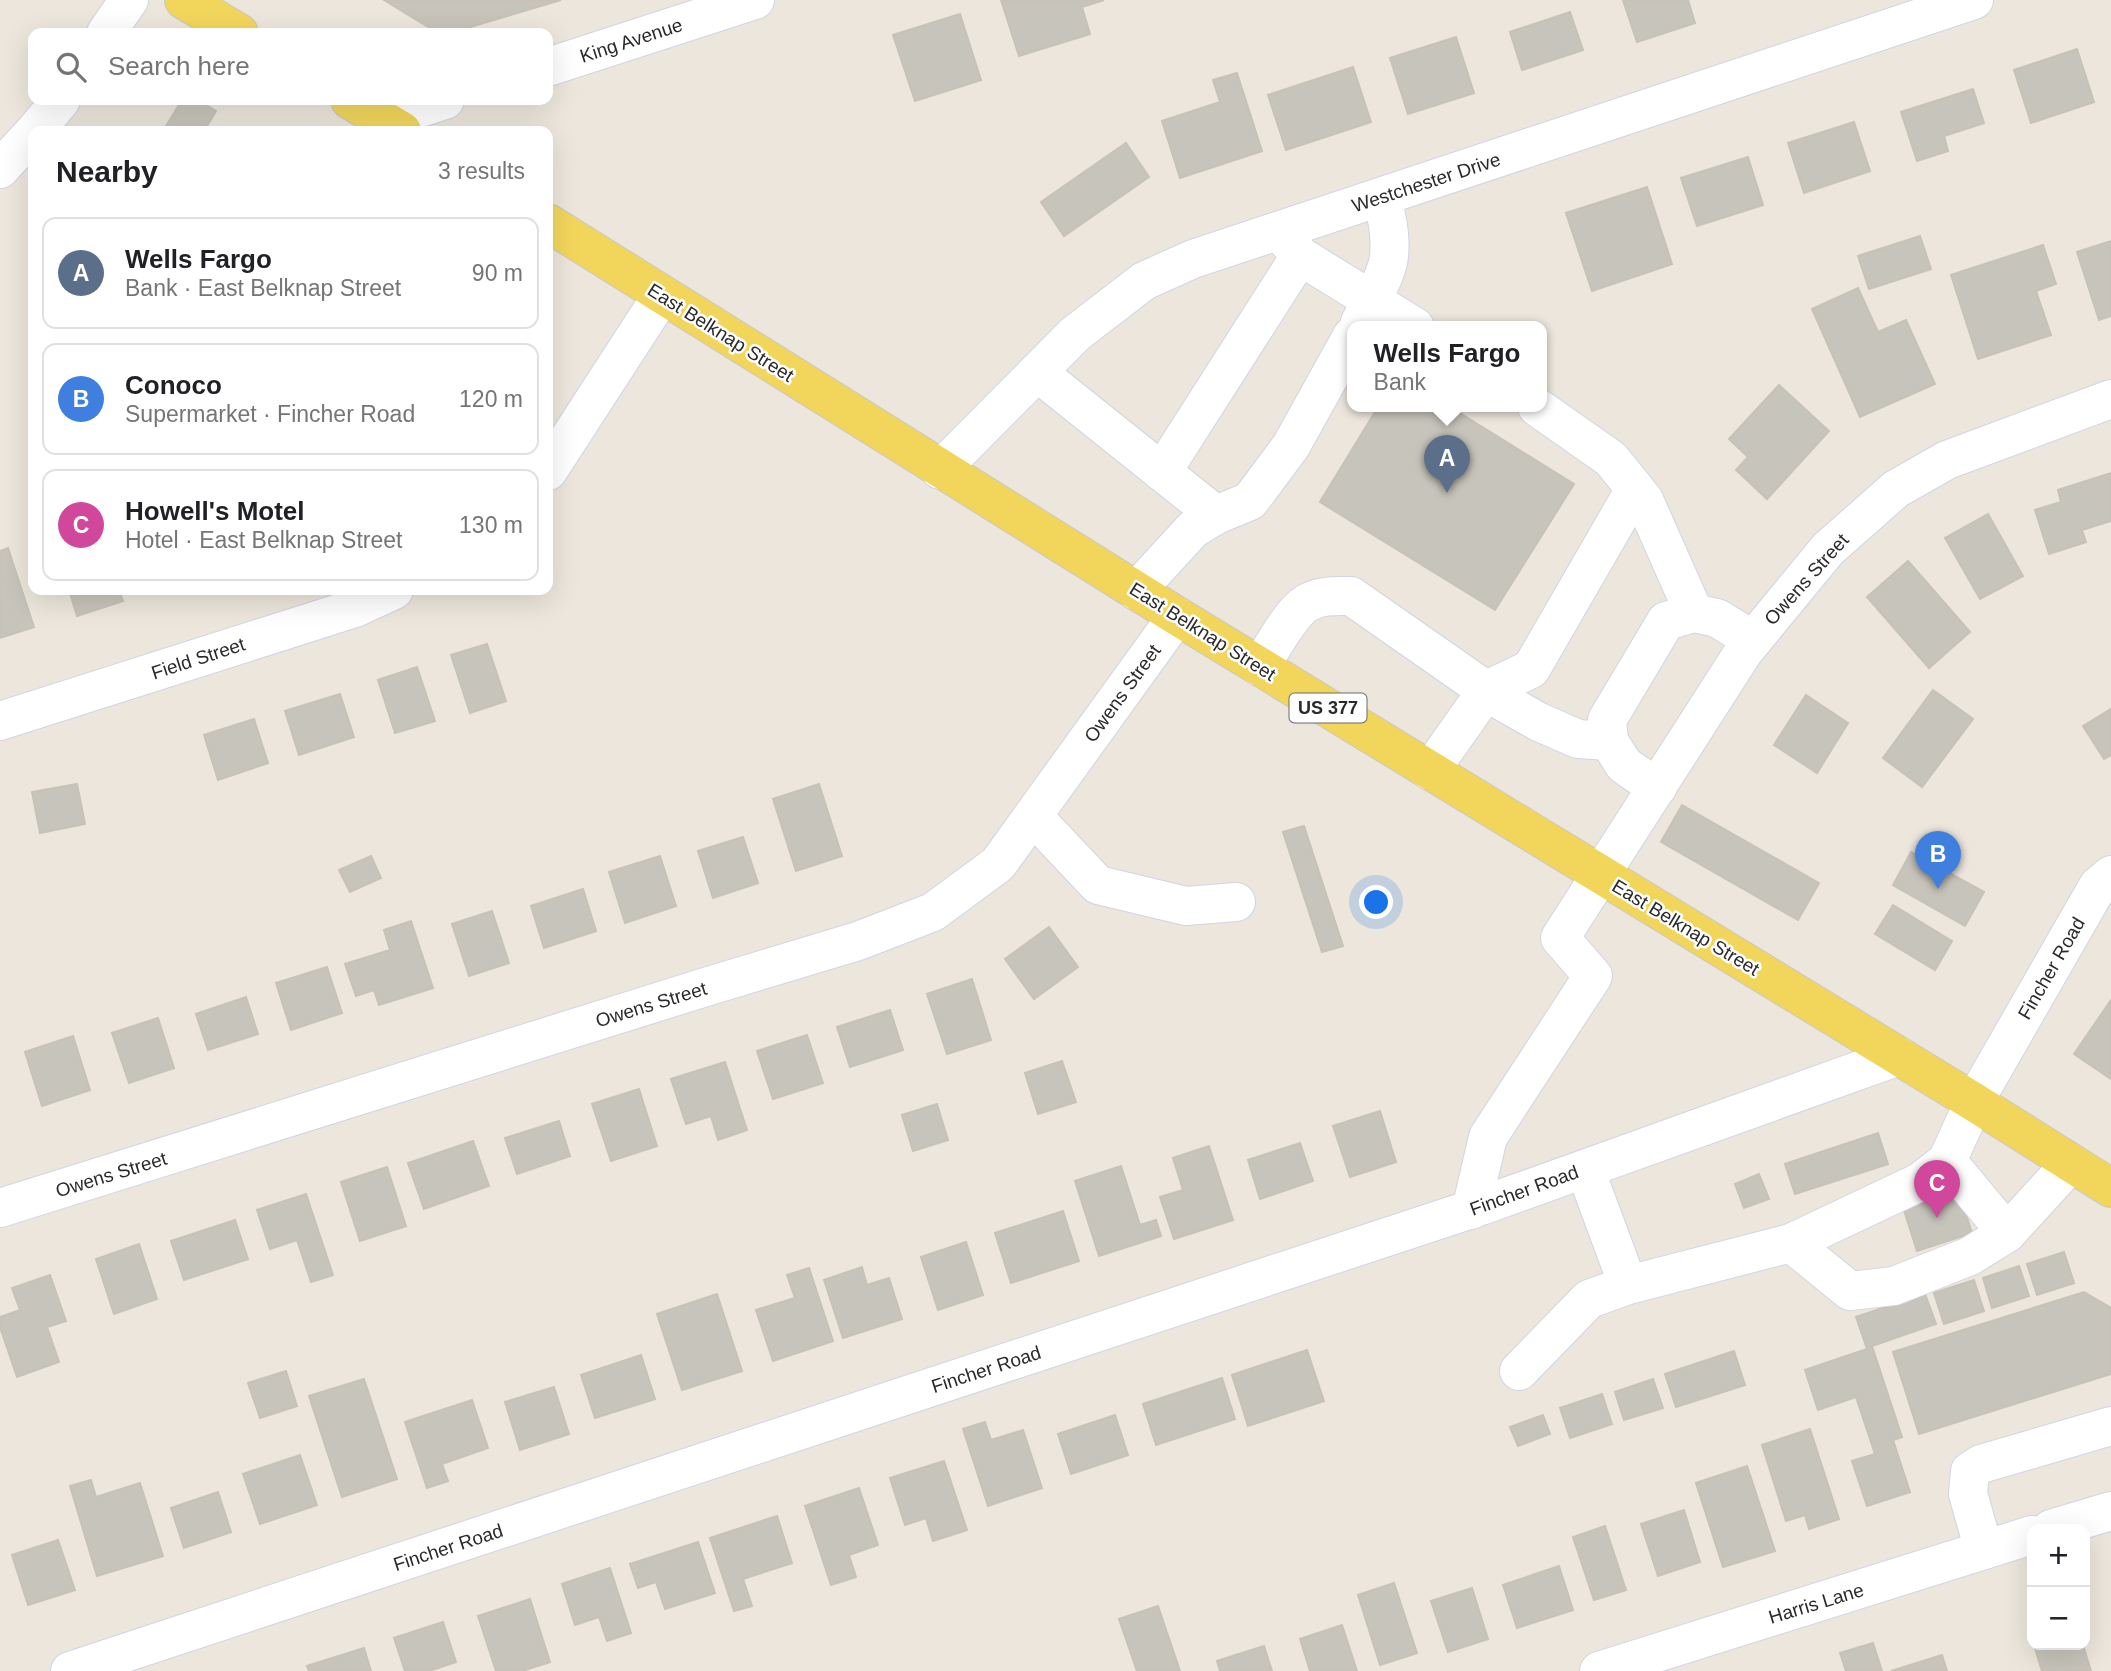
<!DOCTYPE html>
<html lang="en">
<head>
<meta charset="utf-8">
<style>
	:root { --surface:#fff; --page:#f2f2f2; --text:#202124; --muted:#757577; --line:#e0e0e0; --accent:#1a73e8 }
	body { margin:0; font-family:Arial,sans-serif; background:var(--page); color:var(--text) }
	.controls { position:absolute; right:21px; bottom:21px; display:grid; overflow:hidden; border-radius:14px; box-shadow:0 7px 28px #0002 }
	.controls button { width:63px; height:63px; display:grid; place-items:center; padding:0; border:0; border-bottom:2px solid var(--line); background:var(--surface); color:var(--text); font:35px sans-serif }
	.you { position:absolute; left:1377px; top:903px; width:24px; height:24px; margin:-18px; border:5px solid #fff; border-radius:50%; background:#1a73e8; box-shadow:0 0 0 10px #1a73e833 }
	.badge { display:grid; place-items:center; width:46px; height:46px; border-radius:50%; background:var(--accent); color:#fff; font-size:23px; font-weight:700 }
	.pin { position:absolute; translate:-50% -58px; filter:drop-shadow(0 2px 4px #0008) }
	.pin::after { content:''; position:absolute; top:37px; width:24px; height:21px; background:inherit; clip-path:polygon(0 0,100% 0,50% 100%) }
	.popup { position:absolute; left:1347px; top:321px; width:200px; height:91px; box-sizing:border-box; display:grid; place-content:center; border-radius:14px; background:var(--surface); filter:drop-shadow(0 2px 5px #0005); font-size:23px; white-space:nowrap; color:var(--muted) }
	.popup b { font-size:26px; color:var(--text) }
	.popup::after { content:''; position:absolute; left:50%; top:100%; margin-left:-14px; border:14px solid transparent; border-top-color:var(--surface) }
	.list { margin:0; padding:0; list-style:none }
	h2 { display:flex; justify-content:space-between; align-items:center; height:91px; margin:0; padding:0 28px; font-size:30px }
	h2 small { font-size:23px; font-weight:400; color:var(--muted) }
	.list li { display:grid; grid-template-columns:46px 1fr auto; gap:21px; align-items:center; box-sizing:border-box; height:112px; margin:0 14px 14px; padding:0 14px; border:2px solid var(--line); border-radius:14px }
	.list b { display:block; font-size:26px; white-space:nowrap }
	.list p { margin:0; font-size:23px; white-space:nowrap; color:var(--muted) }
	.list em { font-size:23px; font-style:normal; color:var(--muted) }
	.icon { flex:none; width:38px; height:38px; fill:none; stroke:currentColor; stroke-width:2; stroke-linecap:round; stroke-linejoin:round }
	.map { position:relative; flex:none; width:2111px; height:1671px; overflow:hidden }
	.search { position:absolute; background:var(--surface); box-shadow:0 7px 28px #0002; left:28px; top:28px; width:525px; height:77px; display:flex; align-items:center; gap:18px; box-sizing:border-box; padding:0 24px; border-radius:14px; color:var(--muted); font-size:26px }
	.panel { position:absolute; background:var(--surface); box-shadow:0 7px 28px #0002; left:28px; top:126px; width:525px; height:469px; border-radius:14px }
	.map>svg:first-child { display:block }
	.building { fill:#c7c4bb; stroke:#c8c2b6; stroke-width:2 }
	.lines { fill:none; stroke-linecap:round; stroke-linejoin:round }
	.minor-casing { stroke:#d1d4e3; stroke-width:40 }
	.major-casing { stroke:#c8c8c8; stroke-width:40 }
	.minor { stroke:#fff; stroke-width:38 }
	.major { stroke:#f2d65c; stroke-width:38 }
	.labels { text-anchor:middle; stroke-width:5; stroke-linejoin:round; paint-order:stroke }
	.shield { fill:#fff; stroke:#6a6a6a; stroke-width:2 }
	.shield-label { font-size:18px; font-weight:bold; fill:#2a2a2a }
	.street-label { font-size:19px; fill:#2a2a2a; stroke:#fff }
</style>
</head>
<body>
<div class="map">
<svg width="2111" height="1671" viewBox="0 0 2111 1671">
	<rect width="100%" height="100%" fill="#ece6dc"/>
	<!-- building -->
	<g class="building">
		<polygon points="384,0 561,0 467,28 469,33 438,33"/>
		<polygon points="1001,0 1104,0 1082,7 1090,34 1019,56"/>
		<polygon points="1623,0 1688,0 1695,23 1637,42"/>
		<polygon points="1570,12 1583,50 1522,70 1510,32"/>
		<polygon points="960,14 981,80 915,101 893,35"/>
		<polygon points="1456,37 1474,93 1408,114 1390,58"/>
		<polygon points="2077,49 2094,102 2031,123 2014,70"/>
		<polygon points="1353,67 1371,122 1286,150 1268,95"/>
		<polygon points="1237,73 1262,151 1180,178 1162,121 1220,102 1213,80"/>
		<polygon points="1973,89 1984,123 1944,136 1948,151 1917,161 1901,112"/>
		<polygon points="182,100 198,100 216,111 204,131 163,131"/>
		<polygon points="1854,122 1870,171 1804,193 1788,143"/>
		<polygon points="1126,143 1149,177 1064,236 1041,202"/>
		<polygon points="1748,157 1763,205 1697,226 1681,178"/>
		<polygon points="1647,187 1672,264 1592,291 1566,213"/>
		<polygon points="1920,236 1931,269 1869,289 1858,256"/>
		<polygon points="2111,241 2111,316 2099,320 2077,252"/>
		<polygon points="2043,245 2056,284 2036,291 2051,335 1978,359 1951,275"/>
		<polygon points="1858,288 1878,332 1906,320 1935,384 1860,417 1812,309"/>
		<polygon points="1779,385 1829,431 1767,499 1736,470 1748,457 1729,439"/>
		<polygon points="1378,407 1450,407 1574,484 1495,610 1320,502"/>
		<polygon points="2111,473 2111,521 2082,530 2086,542 2049,554 2035,510 2061,502 2058,490"/>
		<polygon points="1988,514 2023,576 1980,599 1945,538"/>
		<polygon points="8,548 34,627 0,638 0,551"/>
		<polygon points="1908,561 1970,632 1929,668 1867,597"/>
		<polygon points="69,590 119,590 123,601 77,616"/>
		<polygon points="487,644 506,701 470,713 451,655"/>
		<polygon points="417,667 435,721 395,733 378,680"/>
		<polygon points="1933,690 1973,719 1922,787 1883,758"/>
		<polygon points="340,694 354,737 299,755 285,711"/>
		<polygon points="1806,695 1848,723 1817,773 1774,745"/>
		<polygon points="2111,709 2111,755 2104,759 2083,726"/>
		<polygon points="254,719 268,763 218,780 204,735"/>
		<polygon points="77,784 85,824 40,833 32,792"/>
		<polygon points="819,784 842,856 796,871 773,799"/>
		<polygon points="1682,805 1819,883 1798,920 1661,842"/>
		<polygon points="1304,826 1343,946 1322,952 1283,832"/>
		<polygon points="743,837 758,883 713,898 698,851"/>
		<polygon points="1911,852 1984,892 1965,926 1893,885"/>
		<polygon points="371,856 381,878 350,892 339,870"/>
		<polygon points="660,856 676,906 625,923 609,872"/>
		<polygon points="583,889 596,931 544,948 531,906"/>
		<polygon points="1893,905 1952,941 1935,970 1875,934"/>
		<polygon points="492,911 509,963 469,976 452,924"/>
		<polygon points="411,921 433,988 379,1005 374,990 356,996 345,964 390,950 384,930"/>
		<polygon points="1049,927 1078,967 1034,999 1005,959"/>
		<polygon points="327,967 342,1013 291,1030 276,983"/>
		<polygon points="972,979 991,1040 947,1054 927,994"/>
		<polygon points="246,997 258,1034 208,1050 196,1014"/>
		<polygon points="2111,1000 2111,1079 2074,1054"/>
		<polygon points="890,1010 903,1050 850,1067 837,1027"/>
		<polygon points="158,1018 174,1068 129,1083 112,1033"/>
		<polygon points="807,1035 823,1083 773,1099 757,1051"/>
		<polygon points="73,1036 90,1090 42,1106 25,1052"/>
		<polygon points="1062,1061 1076,1102 1038,1114 1025,1073"/>
		<polygon points="725,1062 747,1130 718,1140 711,1116 686,1124 671,1079"/>
		<polygon points="639,1089 657,1146 611,1161 592,1104"/>
		<polygon points="937,1104 948,1140 913,1151 902,1115"/>
		<polygon points="1380,1111 1396,1162 1350,1177 1333,1126"/>
		<polygon points="559,1121 570,1156 517,1174 505,1138"/>
		<polygon points="1878,1133 1888,1164 1795,1194 1785,1164"/>
		<polygon points="473,1141 489,1186 424,1209 408,1163"/>
		<polygon points="1300,1143 1313,1181 1260,1199 1248,1160"/>
		<polygon points="1209,1146 1233,1220 1174,1239 1160,1197 1183,1190 1173,1158"/>
		<polygon points="1121,1166 1140,1225 1156,1220 1161,1236 1099,1256 1075,1181"/>
		<polygon points="387,1167 406,1226 360,1241 341,1182"/>
		<polygon points="1759,1174 1769,1199 1744,1208 1735,1184"/>
		<polygon points="1957,1186 1972,1233 1917,1251 1902,1204"/>
		<polygon points="306,1194 333,1275 311,1282 297,1240 270,1249 257,1210"/>
		<polygon points="1063,1211 1079,1261 1011,1283 995,1233"/>
		<polygon points="235,1220 248,1259 184,1280 171,1241"/>
		<polygon points="966,1242 983,1295 938,1310 921,1257"/>
		<polygon points="139,1244 157,1299 114,1314 96,1259"/>
		<polygon points="2064,1252 2074,1283 2037,1295 2027,1264"/>
		<polygon points="2019,1266 2029,1296 1992,1308 1983,1278"/>
		<polygon points="862,1267 867,1285 889,1278 902,1319 843,1338 824,1280"/>
		<polygon points="809,1268 833,1341 773,1361 756,1310 795,1298 787,1275"/>
		<polygon points="50,1275 66,1321 47,1327 59,1362 17,1377 0,1327 0,1317 20,1310 12,1288"/>
		<polygon points="1974,1280 1984,1311 1944,1324 1934,1293"/>
		<polygon points="2084,1292 2111,1308 2111,1374 1919,1434 1893,1352"/>
		<polygon points="717,1294 742,1371 682,1390 657,1314"/>
		<polygon points="1925,1294 1936,1324 1872,1346 1902,1437 1893,1440 1910,1492 1867,1506 1852,1461 1875,1454 1856,1397 1818,1410 1805,1370 1867,1349 1856,1317"/>
		<polygon points="1307,1350 1324,1401 1248,1426 1232,1375"/>
		<polygon points="1734,1351 1745,1385 1676,1407 1665,1374"/>
		<polygon points="641,1355 655,1399 595,1418 581,1375"/>
		<polygon points="286,1371 297,1406 260,1418 248,1383"/>
		<polygon points="1222,1378 1235,1419 1156,1445 1143,1404"/>
		<polygon points="364,1379 397,1479 342,1497 309,1396"/>
		<polygon points="1653,1379 1663,1408 1624,1420 1615,1392"/>
		<polygon points="554,1387 569,1434 520,1450 505,1402"/>
		<polygon points="1602,1394 1612,1424 1570,1438 1560,1408"/>
		<polygon points="472,1400 488,1448 442,1464 448,1481 427,1488 405,1422"/>
		<polygon points="1115,1415 1128,1455 1071,1474 1058,1434"/>
		<polygon points="1543,1415 1550,1434 1518,1446 1510,1427"/>
		<polygon points="985,1422 991,1440 1023,1430 1042,1488 988,1506 963,1429"/>
		<polygon points="1810,1429 1839,1519 1809,1529 1805,1515 1786,1521 1762,1445"/>
		<polygon points="300,1455 317,1505 260,1524 243,1474"/>
		<polygon points="944,1461 967,1530 933,1541 926,1518 905,1525 890,1478"/>
		<polygon points="1747,1466 1775,1551 1723,1567 1696,1483"/>
		<polygon points="91,1480 96,1497 140,1483 163,1556 97,1576 70,1486"/>
		<polygon points="859,1488 878,1545 849,1555 856,1577 831,1585 805,1506"/>
		<polygon points="218,1492 231,1532 184,1548 171,1508"/>
		<polygon points="1684,1510 1700,1562 1658,1576 1641,1524"/>
		<polygon points="777,1516 792,1563 743,1579 752,1606 734,1611 710,1538"/>
		<polygon points="1605,1526 1626,1590 1594,1600 1573,1537"/>
		<polygon points="58,1540 75,1590 28,1605 12,1555"/>
		<polygon points="698,1542 715,1593 665,1609 656,1582 638,1588 630,1564"/>
		<polygon points="1559,1566 1573,1610 1517,1628 1503,1585"/>
		<polygon points="610,1568 631,1633 607,1641 599,1617 575,1625 562,1584"/>
		<polygon points="1394,1583 1417,1653 1380,1665 1358,1595"/>
		<polygon points="1472,1588 1488,1639 1448,1652 1431,1601"/>
		<polygon points="530,1599 550,1662 522,1671 496,1671 478,1616"/>
		<polygon points="1158,1606 1180,1671 1137,1671 1119,1619"/>
		<polygon points="443,1622 456,1662 429,1671 405,1671 394,1638"/>
		<polygon points="1342,1625 1357,1671 1310,1671 1300,1639"/>
		<polygon points="1873,1643 1882,1671 1846,1671 1840,1653"/>
		<polygon points="2034,1645 2083,1645 2091,1671 2042,1671"/>
		<polygon points="1264,1646 1272,1671 1220,1671 1217,1661"/>
		<polygon points="364,1648 371,1671 309,1671 307,1666"/>
		<polygon points="1942,1655 1947,1671 1891,1671"/>
	</g>
	<g class="lines">
		<defs>
			<g id="minor">
				<polyline points="106,33 129,0"/>
				<polyline points="548,67 755,0"/>
				<polyline points="383,120 445,100"/>
				<polyline points="35,131 61,100"/>
				<polyline points="0,169 33,133"/>
				<polyline points="1285,238 1300,256 1415,327"/>
				<path d="M1360 322C1369 306 1388 273 1389 256 1391 237 1387 215 1381 197"/>
				<polyline points="1037,372 1216,515"/>
				<polyline points="1537,407 1611,459 1644,500 1694,613"/>
				<polyline points="940,470 1075,334 1144,281 1193,259 1974,0"/>
				<polyline points="548,471 662,295"/>
				<polyline points="1162,472 1300,256"/>
				<polyline points="1136,591 1193,529 1216,515 1250,501 1291,446 1352,336"/>
				<path d="M1260 667C1271 650 1290 613 1307 603 1320 595 1336 596 1351 596L1500 700 1539 722 1578 739 1609 741"/>
				<polyline points="0,721 355,608 394,590"/>
				<polyline points="1430,771 1487,690 1531,669 1635,489"/>
				<polyline points="1657,788 1624,765 1609,741 1607,720 1666,621 1694,613 1717,618 1753,640"/>
				<polyline points="1033,816 1098,885 1186,906 1236,902"/>
				<polyline points="1947,1161 2007,1233 2070,1164"/>
				<polyline points="1585,1169 1628,1285"/>
				<polyline points="0,1208 712,985 858,941 933,912 998,864 1177,616"/>
				<polyline points="1471,1210 1488,1137 1593,976 1560,938 1744,651 1828,549 1896,489 1947,460 2111,399"/>
				<polyline points="1791,1243 1850,1291 1894,1286 1970,1256 2007,1233"/>
				<polyline points="1519,1371 1589,1299 1628,1285 1791,1243 1920,1182 1947,1161 1974,1102 2098,886 2111,875"/>
				<polyline points="2051,1529 2111,1511"/>
				<polyline points="1984,1550 1968,1494 1970,1471 1981,1464 2111,1426"/>
				<polyline points="70,1671 1481,1206 1899,1056"/>
				<polyline points="1599,1671 2032,1535"/>
			</g>
			<g id="major">
				<polyline points="184,0 239,33"/>
				<polyline points="350,100 402,131"/>
				<polyline points="548,223 1177,616 1974,1102 2111,1188"/>
			</g>
		</defs>
		<!-- minor casing -->
		<use href="#minor" class="minor-casing"/>
		<!-- major casing -->
		<use href="#major" class="major-casing"/>
		<!-- minor -->
		<use href="#minor" class="minor"/>
		<!-- major -->
		<use href="#major" class="major"/>
	</g>
	<g class="labels">
		<!-- shield labels -->
		<rect class="shield" x="1289.5" y="693.5" width="77" height="29" rx="5"/>
		<g class="shield-label">
			<text x="1328" y="714">US 377</text>
		</g>
		<!-- street labels -->
		<g class="street-label">
			<text transform="translate(631 40) rotate(-18)" y="7">King Avenue</text>
			<text transform="translate(1426 182) rotate(-18)" y="7">Westchester Drive</text>
			<text transform="translate(721 332) rotate(32)" y="7">East Belknap Street</text>
			<text transform="translate(1806 579) rotate(-48)" y="7">Owens Street</text>
			<text transform="translate(1203 631) rotate(32)" y="7">East Belknap Street</text>
			<text transform="translate(198 658) rotate(-18)" y="7">Field Street</text>
			<text transform="translate(1122 693) rotate(-54)" y="7">Owens Street</text>
			<text transform="translate(1686 927) rotate(31)" y="7">East Belknap Street</text>
			<text transform="translate(2051 968) rotate(-60)" y="7">Fincher Road</text>
			<text transform="translate(651 1004) rotate(-17)" y="7">Owens Street</text>
			<text transform="translate(111 1174) rotate(-17)" y="7">Owens Street</text>
			<text transform="translate(1524 1190) rotate(-20)" y="7">Fincher Road</text>
			<text transform="translate(986 1369) rotate(-18)" y="7">Fincher Road</text>
			<text transform="translate(448 1547) rotate(-18)" y="7">Fincher Road</text>
			<text transform="translate(1816 1603) rotate(-17)" y="7">Harris Lane</text>
		</g>
	</g>
</svg>
<div class="controls">
<button>+</button>
<button>−</button>
</div>
<div class="you"></div>
<div class="pin badge" style="left:1447px;top:493px;background:#5c6f8a">A</div>
<div class="popup"><b>Wells Fargo</b>Bank</div>
<div class="pin badge" style="left:1938px;top:889px;background:#3f7fe0">B</div>
<div class="pin badge" style="left:1937px;top:1218px;background:#d1479c">C</div>
<div class="search"><svg class="icon" aria-label="search" viewBox="0 0 24 24"><circle cx="10" cy="10" r="6"/><path d="M15 15l6 6"/></svg>Search here</div>
<section class="panel">
<h2>Nearby<small>3 results</small></h2>
<ul class="list">
<li><span class="badge" style="background:#5c6f8a">A</span><div><b>Wells Fargo</b><p>Bank · East Belknap Street</p></div><em>90 m</em></li>
<li><span class="badge" style="background:#3f7fe0">B</span><div><b>Conoco</b><p>Supermarket · Fincher Road</p></div><em>120 m</em></li>
<li><span class="badge" style="background:#d1479c">C</span><div><b>Howell's Motel</b><p>Hotel · East Belknap Street</p></div><em>130 m</em></li>
</ul>
</section>
</div>
</body>
</html>
